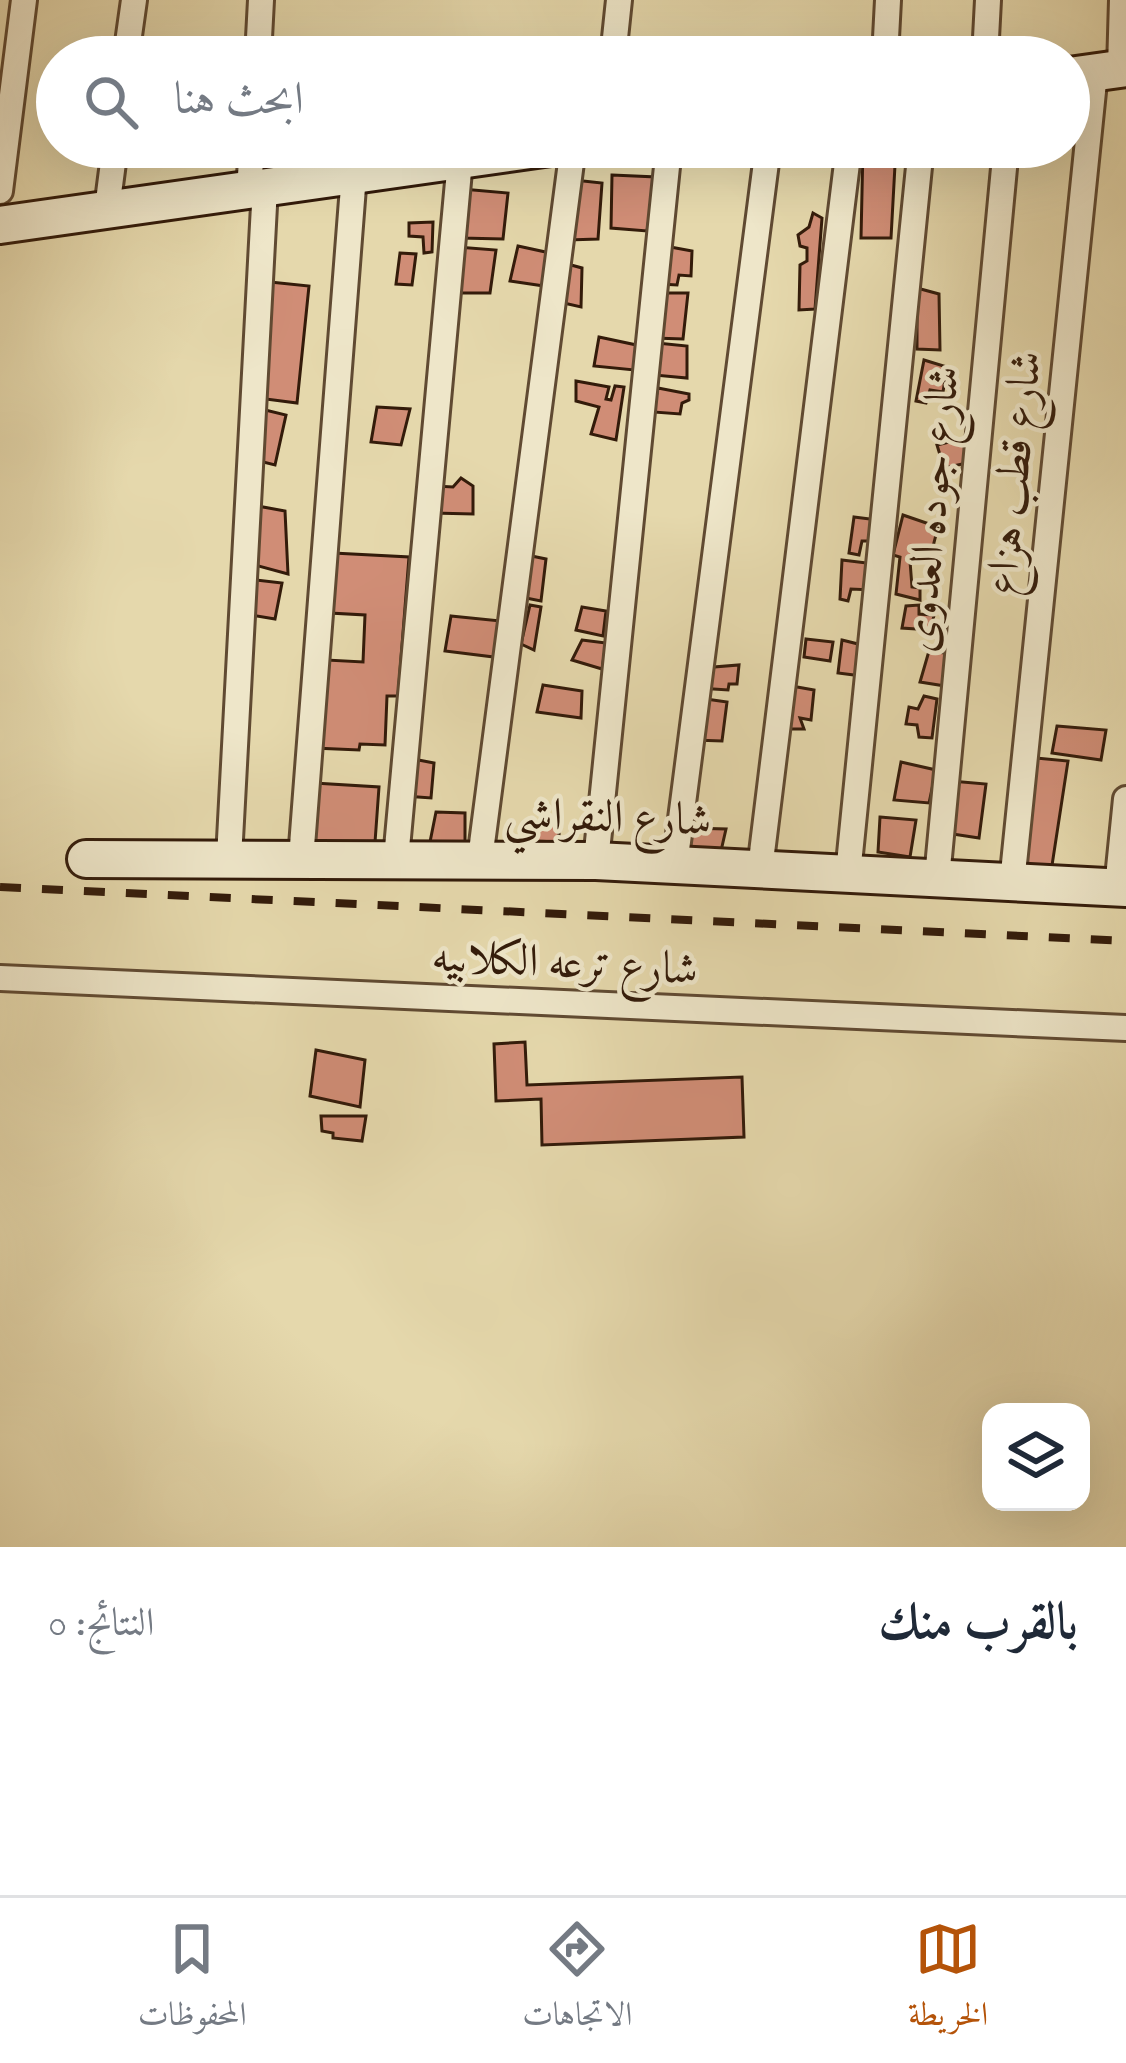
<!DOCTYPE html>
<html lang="ar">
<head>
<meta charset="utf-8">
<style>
	:root { --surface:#fff; --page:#f2f2f3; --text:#1f2937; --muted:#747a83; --line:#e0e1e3; --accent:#b45309 }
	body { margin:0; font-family:"IM FELL English",Amiri,serif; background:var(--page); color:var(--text); direction:rtl }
	.controls { position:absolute; right:36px; bottom:36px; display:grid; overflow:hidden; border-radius:24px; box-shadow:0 12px 48px #0002 }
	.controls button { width:108px; height:108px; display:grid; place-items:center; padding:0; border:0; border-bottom:3px solid var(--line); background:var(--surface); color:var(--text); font:60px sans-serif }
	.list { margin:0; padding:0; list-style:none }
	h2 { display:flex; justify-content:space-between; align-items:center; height:156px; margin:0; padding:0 48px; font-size:51px }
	h2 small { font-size:39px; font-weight:400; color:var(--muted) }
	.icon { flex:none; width:66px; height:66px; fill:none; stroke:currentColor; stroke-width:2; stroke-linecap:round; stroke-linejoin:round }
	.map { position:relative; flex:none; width:1126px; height:1547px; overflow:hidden; direction:ltr }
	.search { position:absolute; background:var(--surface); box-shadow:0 12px 48px #0002; left:36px; right:36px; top:36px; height:132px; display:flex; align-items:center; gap:30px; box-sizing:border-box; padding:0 42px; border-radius:66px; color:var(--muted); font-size:45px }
	.sheet { height:348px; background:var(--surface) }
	nav { display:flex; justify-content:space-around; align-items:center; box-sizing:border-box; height:168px; border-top:3px solid var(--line); background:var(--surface); font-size:33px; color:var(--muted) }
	nav a { display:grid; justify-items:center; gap:6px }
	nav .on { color:var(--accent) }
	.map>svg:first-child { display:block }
	.building { fill:#d08d76; stroke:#331b0a; stroke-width:3 }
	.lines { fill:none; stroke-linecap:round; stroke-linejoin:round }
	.street-casing { stroke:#604a32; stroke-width:30 }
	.secondary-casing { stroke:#331b0a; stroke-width:42 }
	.street { stroke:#eee6c9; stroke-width:24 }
	.secondary { stroke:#eee6c9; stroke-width:36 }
	.rail { stroke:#331b0a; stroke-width:8; stroke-dasharray:21 21; stroke-linecap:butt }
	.labels { text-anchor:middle; stroke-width:9; stroke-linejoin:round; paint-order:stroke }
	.street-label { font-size:45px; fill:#331b0a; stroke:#eee6c9 }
</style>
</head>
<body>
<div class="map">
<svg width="1126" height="1547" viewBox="0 0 1126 1547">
	<rect width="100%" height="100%" fill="#e5d8ac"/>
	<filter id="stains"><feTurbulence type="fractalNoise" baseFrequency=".00167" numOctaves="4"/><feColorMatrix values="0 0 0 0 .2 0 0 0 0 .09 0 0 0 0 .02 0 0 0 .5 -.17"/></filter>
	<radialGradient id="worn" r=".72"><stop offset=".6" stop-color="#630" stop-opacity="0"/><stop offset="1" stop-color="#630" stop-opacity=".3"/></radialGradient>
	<!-- building -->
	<g class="building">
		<polygon points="863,147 896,147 891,238 861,238"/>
		<polygon points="612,175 656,177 647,231 611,228"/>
		<polygon points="574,180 602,183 598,239 568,240"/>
		<polygon points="462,189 508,193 503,239 461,238"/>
		<polygon points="813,213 822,218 815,309 799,310 800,265 807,261 807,248 800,246 798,235 809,227"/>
		<polygon points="433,222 432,252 424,253 423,237 409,236 409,223"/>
		<polygon points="518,246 550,253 544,286 510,281"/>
		<polygon points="665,246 692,251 691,276 679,275 677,285 661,284"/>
		<polygon points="457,247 496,250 490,293 451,293"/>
		<polygon points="400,253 416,254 412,285 396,284"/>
		<polygon points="560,262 582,268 581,307 555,301"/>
		<polygon points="270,282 309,286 297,403 258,398"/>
		<polygon points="917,288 939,294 940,350 917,349"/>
		<polygon points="658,293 688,293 683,339 654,338"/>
		<polygon points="599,337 641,346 634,370 594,366"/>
		<polygon points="657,343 687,346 687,378 654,375"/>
		<polygon points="924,360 947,367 943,392 930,390 926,403 916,401"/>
		<polygon points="576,381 609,387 606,399 611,400 615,386 624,387 616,440 591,434 599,407 576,401"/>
		<polygon points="658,388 689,394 689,400 682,403 680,414 653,412"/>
		<polygon points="377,407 410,409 401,445 371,442"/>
		<polygon points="257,408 286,415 275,465 255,460"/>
		<polygon points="969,437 967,463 944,468 937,445"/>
		<polygon points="461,478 473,486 473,514 433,513 436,486 453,487"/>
		<polygon points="252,505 285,511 288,574 251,564"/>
		<polygon points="903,515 938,527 930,558 910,561 912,587 920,588 920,600 896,594 900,557 893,555"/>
		<polygon points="854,517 878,520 874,541 862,541 859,555 849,553"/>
		<polygon points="333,553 409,557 398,696 387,696 385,745 360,744 359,750 314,748 327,660 363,662 365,615 330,613"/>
		<polygon points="522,554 546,559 541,601 516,596"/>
		<polygon points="842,560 875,564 872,590 851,589 848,601 840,599"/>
		<polygon points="247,579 282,583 275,619 245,614"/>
		<polygon points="530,605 541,607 534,650 521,644"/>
		<polygon points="919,605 919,614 934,615 931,630 902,628 906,606"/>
		<polygon points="582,607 606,611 603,636 576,630"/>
		<polygon points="451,616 501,621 494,657 445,651"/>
		<polygon points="806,639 833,642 830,661 804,657"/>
		<polygon points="582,640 606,643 602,669 572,660"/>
		<polygon points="842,640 866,646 862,676 838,673"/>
		<polygon points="929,651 953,654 945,686 920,682"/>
		<polygon points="739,665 737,684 729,684 728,690 699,688 702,668"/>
		<polygon points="543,685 582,691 581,718 537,712"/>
		<polygon points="786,685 814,690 811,720 800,718 804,729 780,729"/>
		<polygon points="924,696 937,699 932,738 919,737 917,725 906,724 909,707 918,709"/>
		<polygon points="699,698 727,702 722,741 694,740"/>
		<polygon points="1057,726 1106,730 1101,760 1052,753"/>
		<polygon points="408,758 434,763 431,798 405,796"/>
		<polygon points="1036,758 1068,761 1051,872 1022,875"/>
		<polygon points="901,762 936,770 929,803 894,800"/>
		<polygon points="951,781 986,784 979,838 946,833"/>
		<polygon points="314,783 379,787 374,856 310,844"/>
		<polygon points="436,812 465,813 465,846 429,847"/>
		<polygon points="548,817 559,817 559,842 534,841 532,825 547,823"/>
		<polygon points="880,817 916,820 910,857 878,852"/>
		<polygon points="689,828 726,829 718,864 682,859"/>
		<polygon points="525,1042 527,1085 742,1077 744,1137 542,1145 541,1099 496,1101 494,1044"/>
		<polygon points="316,1050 365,1060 360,1107 310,1096"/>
		<polygon points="321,1116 366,1116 362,1141 333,1138 333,1133 322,1131"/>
	</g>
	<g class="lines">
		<defs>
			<g id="street">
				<polyline points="126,57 134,0"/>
				<polyline points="258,57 261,0"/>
				<polyline points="613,57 619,0"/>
				<polyline points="885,57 888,0"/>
				<polyline points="985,57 988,0"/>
				<polyline points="1120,69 1122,0"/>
				<polyline points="249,189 252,147"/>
				<polyline points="0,191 24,0"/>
				<polyline points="107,209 115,147"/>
				<polyline points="229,858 265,187"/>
				<polyline points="301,859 354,174"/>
				<polyline points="396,859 460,160"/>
				<polyline points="480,859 573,147"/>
				<polyline points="596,861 669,147"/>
				<polyline points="675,865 768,147"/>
				<polyline points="760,869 849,147"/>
				<polyline points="848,874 921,147"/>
				<polyline points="937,878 1006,147"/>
				<polyline points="1012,883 1095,72"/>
				<polyline points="1117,888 1126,799"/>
				<polyline points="0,978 1126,1028"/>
			</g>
			<g id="secondary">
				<polyline points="1069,76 1126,68"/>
				<polyline points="0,225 551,147"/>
				<polyline points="86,859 596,861 1126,888"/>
			</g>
		</defs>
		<!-- street casing -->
		<use href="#street" class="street-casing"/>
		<!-- secondary casing -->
		<use href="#secondary" class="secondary-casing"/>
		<!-- street -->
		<use href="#street" class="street"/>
		<!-- secondary -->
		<use href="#secondary" class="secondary"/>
		<!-- rail -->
		<polyline class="rail" points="0,887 1126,941"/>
	</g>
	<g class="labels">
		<!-- street labels -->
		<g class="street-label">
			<text transform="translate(1012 473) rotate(-84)" y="16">شارع قطب هزاع</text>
			<text transform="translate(930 509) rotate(-85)" y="16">شارع جوده العدوى</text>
			<text transform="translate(608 815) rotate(2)" y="16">شارع النقراشي</text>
			<text transform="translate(565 961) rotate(3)" y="16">شارع ترعه الكلابيه</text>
		</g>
	</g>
	<rect width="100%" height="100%" filter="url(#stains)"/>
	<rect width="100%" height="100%" fill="url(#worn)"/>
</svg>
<div class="controls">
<button><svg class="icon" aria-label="layers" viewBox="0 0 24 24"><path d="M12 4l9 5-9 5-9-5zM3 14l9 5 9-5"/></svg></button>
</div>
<div class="search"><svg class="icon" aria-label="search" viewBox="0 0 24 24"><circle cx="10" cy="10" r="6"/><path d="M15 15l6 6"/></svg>ابحث هنا</div>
</div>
<section class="sheet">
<h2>بالقرب منك<small>النتائج: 0</small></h2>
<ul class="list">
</ul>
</section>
<nav>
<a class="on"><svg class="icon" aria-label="map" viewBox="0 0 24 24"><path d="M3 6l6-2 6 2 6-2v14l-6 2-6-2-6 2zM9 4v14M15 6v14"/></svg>الخريطة</a>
<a><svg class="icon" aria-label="directions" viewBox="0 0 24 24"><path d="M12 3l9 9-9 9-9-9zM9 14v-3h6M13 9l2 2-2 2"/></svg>الاتجاهات</a>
<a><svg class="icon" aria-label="saved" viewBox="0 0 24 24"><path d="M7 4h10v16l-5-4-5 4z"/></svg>المحفوظات</a>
</nav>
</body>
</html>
